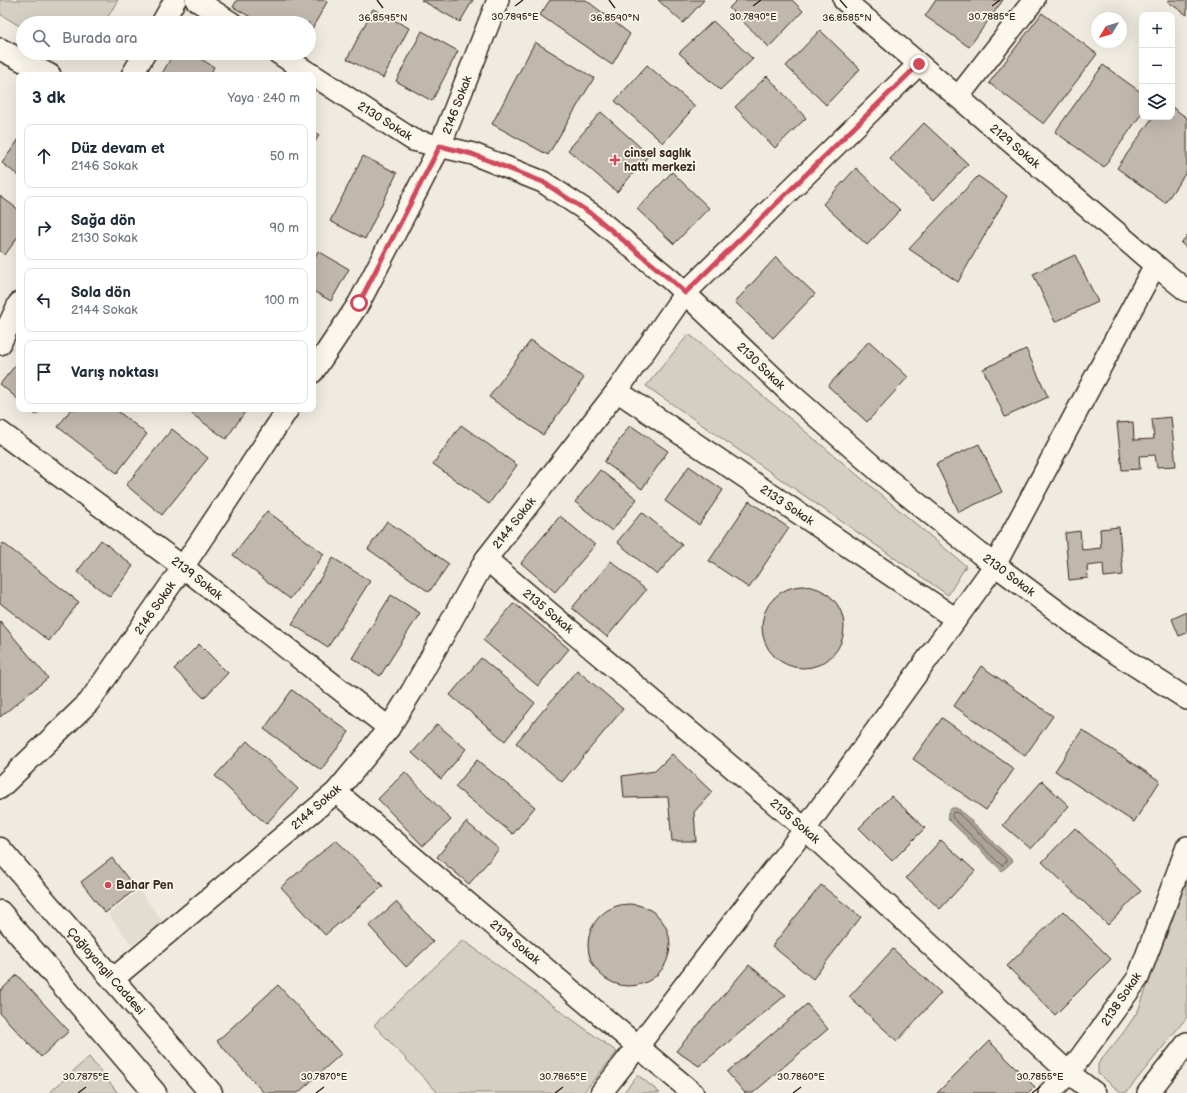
<!DOCTYPE html>
<html lang="tr">
<head>
<meta charset="utf-8">
<style>
	:root { --surface:#fff; --page:#f6f6f7; --text:#1f2937; --muted:#747a83; --line:#e0e1e3 }
	body { margin:0; font-family:"Balsamiq Sans",sans-serif; background:var(--page); color:var(--text) }
	.controls { position:absolute; right:12px; top:12px; display:grid; overflow:hidden; border-radius:8px; box-shadow:0 4px 16px #0002 }
	.controls button { width:36px; height:36px; display:grid; place-items:center; padding:0; border:0; border-bottom:1px solid var(--line); background:var(--surface); color:var(--text); font:20px sans-serif }
	.compass { position:absolute; left:1091px; top:12px; width:36px; height:36px; border-radius:50%; background:var(--surface); box-shadow:0 4px 16px #0002; rotate:232deg }
	.stop { position:absolute; width:12px; height:12px; margin:-9px; border:3px solid #d1495b; border-radius:50%; background:#fff }
	.stop.end { background:#d1495b; border-color:#fff; box-shadow:0 1px 4px #0008 }
	.list { margin:0; padding:0; list-style:none }
	h2 { display:flex; justify-content:space-between; align-items:center; height:52px; margin:0; padding:0 16px; font-size:17px }
	h2 small { font-size:13px; font-weight:400; color:var(--muted) }
	.list li { display:grid; grid-template-columns:26px 1fr auto; gap:12px; align-items:center; box-sizing:border-box; height:64px; margin:0 8px 8px; padding:0 8px; border:1px solid var(--line); border-radius:8px }
	.list b { display:block; font-size:15px; white-space:nowrap }
	.list p { margin:0; font-size:13px; white-space:nowrap; color:var(--muted) }
	.list em { font-size:13px; font-style:normal; color:var(--muted) }
	.icon { flex:none; width:22px; height:22px; fill:none; stroke:currentColor; stroke-width:2; stroke-linecap:round; stroke-linejoin:round }
	.map { position:relative; flex:none; width:1187px; height:1093px; overflow:hidden }
	.search { position:absolute; background:var(--surface); box-shadow:0 4px 16px #0002; left:16px; top:16px; width:300px; height:44px; display:flex; align-items:center; gap:10px; box-sizing:border-box; padding:0 14px; border-radius:22px; color:var(--muted); font-size:15px }
	.panel { position:absolute; background:var(--surface); box-shadow:0 4px 16px #0002; left:16px; top:72px; width:300px; height:340px; border-radius:8px }
	.map>svg:first-child { display:block }
	.built { fill:#e2dcd1 }
	.green { fill:#d5cec3; stroke:#887c70 }
	.water { fill:#aca397; stroke:#7f7367 }
	.lines { fill:none; stroke-linecap:round; stroke-linejoin:round }
	.shore { stroke:#685a4e; stroke-width:1 }
	.building { fill:#c0b8ad; stroke:#3b2a1e }
	.minor-casing { stroke:#3b2a1e; stroke-width:24 }
	.major-casing { stroke:#3b2a1e; stroke-width:25 }
	.minor { stroke:#fbf7ec; stroke-width:21 }
	.major { stroke:#fbf7ec; stroke-width:22 }
	.route { stroke:#d1495b; stroke-width:5 }
	.ticks { fill:none; stroke:#3b2a1e; stroke-width:1.5 }
	.poi-dot { fill:#d1495b; stroke:#fbf7ec; stroke-width:1.5 }
	.labels { text-anchor:middle; stroke-width:3.5; stroke-linejoin:round; paint-order:stroke }
	.street-label { font-size:12px; fill:#3b2a1e; stroke:#fbf7ec }
	.poi-label { font-size:12px; font-weight:bold; fill:#3b2a1e; stroke:#fbf7ec; text-anchor:start }
	.ticks-label { font-size:10px; text-anchor:middle; fill:#3b2a1e; stroke:#fbf7ec; stroke-width:3.5; stroke-linejoin:round; paint-order:stroke }
</style>
</head>
<body>
<div class="map">
<svg width="1187" height="1093" viewBox="0 0 1187 1093">
	<rect width="100%" height="100%" fill="#f0ebe0"/>
	<filter id="ink" filterUnits="userSpaceOnUse"><feTurbulence type="fractalNoise" baseFrequency=".025" numOctaves="2"/><feDisplacementMap in="SourceGraphic" scale="8" xChannelSelector="R" yChannelSelector="G"/><feConvolveMatrix kernelMatrix="1 2 1 2 8 2 1 2 1" color-interpolation-filters="sRGB"/></filter>
	<g filter="url(#ink)">
		<!-- built -->
		<polygon class="built" points="139,890 163,922 132,945 108,914"/>
		<!-- green -->
		<g class="green">
			<polygon points="0,0 118,0 104,23 23,23 23,28 0,14"/>
			<polygon points="689,334 966,566 948,595 646,386"/>
			<polygon points="1187,879 1187,1017 1126,1093 1122,1093 1098,1074 1098,1064 1123,1033 1138,1011"/>
			<polygon points="463,940 617,1052 583,1093 438,1093 374,1025"/>
			<polygon points="89,1057 118,1093 49,1093"/>
			<polygon points="638,1075 660,1093 623,1093"/>
		</g>
		<!-- water -->
		<path class="water" d="M952 808H956L960 810 1013 861 1002 871 950 821C946 816 947 811 952 808Z"/>
		<g class="lines">
			<!-- shore -->
			<polygon class="shore" points="954,812 958,813 1006,859 1006,862 1003,865 1001,865 953,818 952,815"/>
		</g>
		<!-- building -->
		<g class="building">
			<polygon points="237,0 325,0 327,2 309,34 309,23 261,23 233,7"/>
			<polygon points="421,0 473,0 460,22"/>
			<polygon points="550,0 586,0 630,34 612,65 540,15"/>
			<polygon points="658,0 704,0 683,23"/>
			<polygon points="737,0 792,0 803,11 769,47 729,8"/>
			<polygon points="936,0 1003,0 969,47 925,16"/>
			<polygon points="1169,0 1187,0 1187,15 1168,2"/>
			<polygon points="373,9 409,28 383,78 347,59"/>
			<polygon points="1042,13 1097,54 1044,124 989,83"/>
			<polygon points="713,21 753,59 720,90 679,53"/>
			<polygon points="820,30 860,69 826,105 786,66"/>
			<polygon points="422,31 458,51 432,101 396,81"/>
			<polygon points="535,42 594,78 548,155 492,124"/>
			<polygon points="174,53 191,53 214,67 210,75 161,75"/>
			<polygon points="647,65 695,106 663,143 615,101"/>
			<polygon points="1103,65 1142,93 1142,113 1104,167 1055,132"/>
			<polygon points="767,76 806,118 775,148 735,107"/>
			<polygon points="1172,107 1187,118 1187,171 1165,203 1117,168 1153,117 1172,117"/>
			<polygon points="601,112 649,155 617,192 568,150"/>
			<polygon points="924,123 968,164 934,200 890,159"/>
			<polygon points="313,131 319,135 313,146"/>
			<polygon points="19,139 19,176 2,163"/>
			<polygon points="363,156 397,173 365,239 330,221"/>
			<polygon points="856,168 900,210 867,245 823,204"/>
			<polygon points="672,172 709,208 674,244 637,209"/>
			<polygon points="978,176 1007,196 958,282 909,249"/>
			<polygon points="0,196 19,210 19,235 5,255 0,251"/>
			<polygon points="1187,236 1187,248 1181,243"/>
			<polygon points="318,251 349,269 331,301 313,291 313,261"/>
			<polygon points="1075,255 1098,302 1055,322 1033,274"/>
			<polygon points="776,257 815,294 773,338 735,302"/>
			<polygon points="531,340 584,378 543,435 489,397"/>
			<polygon points="869,341 908,377 867,422 828,386"/>
			<polygon points="1026,349 1048,397 1005,417 983,369"/>
			<polygon points="19,361 19,400 0,384"/>
			<polygon points="29,409 41,409 36,415"/>
			<polygon points="71,409 115,409 147,434 117,473 58,427"/>
			<polygon points="185,409 247,409 226,439"/>
			<polygon points="1171,417 1176,466 1157,467 1155,455 1139,456 1140,469 1122,470 1117,423 1133,422 1134,440 1154,439 1152,419"/>
			<polygon points="461,425 517,465 489,504 433,464"/>
			<polygon points="630,425 668,451 642,489 604,462"/>
			<polygon points="172,429 208,458 162,515 126,485"/>
			<polygon points="979,444 1002,492 959,512 936,464"/>
			<polygon points="689,466 723,490 699,525 665,501"/>
			<polygon points="600,470 637,499 612,531 575,502"/>
			<polygon points="749,501 789,528 749,588 709,561"/>
			<polygon points="267,511 324,554 290,599 233,555"/>
			<polygon points="642,512 682,545 657,575 617,542"/>
			<polygon points="560,516 595,545 555,592 521,563"/>
			<polygon points="387,521 449,564 429,592 368,549"/>
			<polygon points="1119,527 1123,575 1104,577 1103,564 1087,566 1088,578 1069,580 1065,533 1080,531 1082,550 1101,548 1100,529"/>
			<polygon points="101,540 133,566 110,597 77,572"/>
			<polygon points="3,543 79,602 49,641 0,603 0,548"/>
			<polygon points="333,558 370,581 328,647 292,624"/>
			<polygon points="611,561 646,590 607,637 572,608"/>
			<circle cx="803" cy="627" r="41"/>
			<polygon points="391,595 420,613 380,676 352,658"/>
			<polygon points="514,603 569,649 538,686 483,640"/>
			<polygon points="1187,612 1187,633 1179,636 1172,619"/>
			<polygon points="0,621 48,678 0,717"/>
			<polygon points="199,644 228,673 204,698 174,669"/>
			<polygon points="481,658 535,703 505,741 450,695"/>
			<polygon points="981,666 1053,716 1025,756 954,706"/>
			<polygon points="577,670 623,709 562,782 516,743"/>
			<polygon points="292,690 349,732 321,770 264,729"/>
			<polygon points="942,718 1014,769 986,810 913,759"/>
			<polygon points="437,724 466,749 441,779 412,753"/>
			<polygon points="1082,730 1160,781 1134,822 1055,771"/>
			<polygon points="247,741 298,789 266,824 215,776"/>
			<polygon points="672,754 712,792 694,812 696,841 672,841 668,797 624,798 622,776 655,771"/>
			<polygon points="477,760 535,807 513,834 455,787"/>
			<polygon points="405,772 451,820 423,846 378,799"/>
			<polygon points="1042,781 1069,806 1031,849 1003,825"/>
			<polygon points="891,796 925,828 892,861 859,828"/>
			<polygon points="466,822 499,849 469,884 437,857"/>
			<polygon points="1075,828 1141,891 1108,925 1042,862"/>
			<polygon points="336,840 383,886 325,935 281,887"/>
			<polygon points="941,840 975,871 940,909 906,878"/>
			<polygon points="112,858 136,889 105,913 81,882"/>
			<polygon points="821,885 861,917 813,979 772,946"/>
			<polygon points="396,902 433,942 406,967 369,926"/>
			<circle cx="629" cy="945" r="41"/>
			<polygon points="1063,911 1111,959 1055,1015 1007,966"/>
			<polygon points="893,949 941,993 897,1041 849,997"/>
			<polygon points="749,965 786,995 699,1066 676,1051"/>
			<polygon points="17,975 69,1031 41,1057 0,1013 0,991"/>
			<polygon points="278,985 341,1054 298,1093 264,1093 217,1041"/>
			<polygon points="807,1004 828,1029 753,1093 745,1093 727,1072"/>
			<polygon points="989,1041 1035,1087 1029,1093 937,1093"/>
		</g>
		<g class="lines">
			<defs>
				<g id="minor">
					<polyline points="196,0 232,23"/>
					<polyline points="844,0 1155,265 1187,291"/>
					<polyline points="162,23 175,0"/>
					<polyline points="0,49 50,75"/>
					<polyline points="278,53 312,75"/>
					<polyline points="132,75 145,53"/>
					<polyline points="313,75 413,140 473,154 543,182 593,215 671,280 792,395 890,481 979,553 1100,643 1187,699"/>
					<polyline points="958,97 1034,0"/>
					<polyline points="0,344 19,303"/>
					<polyline points="313,372 359,303 440,146 498,0"/>
					<polyline points="617,391 956,619"/>
					<polyline points="0,432 183,567 389,728"/>
					<polyline points="486,559 805,829 1069,1073 1095,1093"/>
					<polyline points="0,788 89,702 183,567 288,409"/>
					<polyline points="336,792 693,1093"/>
					<polyline points="113,979 336,792 389,728 412,691 486,559 617,391 685,293 919,64"/>
					<polyline points="601,1093 638,1046 805,829 995,565 1155,265"/>
					<polyline points="1049,1093 1069,1073 1138,978 1187,847"/>
					<polyline points="1148,1093 1187,1043"/>
				</g>
				<g id="major">
					<polyline points="0,849 211,1093"/>
					<polyline points="0,912 155,1093"/>
				</g>
			</defs>
			<!-- minor casing -->
			<use href="#minor" class="minor-casing"/>
			<!-- major casing -->
			<use href="#major" class="major-casing"/>
			<!-- minor -->
			<use href="#minor" class="minor"/>
			<!-- major -->
			<use href="#major" class="major"/>
		</g>
	</g>
	<g class="lines" filter="url(#ink)">
		<!-- route -->
		<polyline class="route" points="359,303 440,146 472,154 543,182 593,215 671,280 685,293 919,64"/>
	</g>
	<!-- ticks -->
	<path class="ticks" d="M377 0 383 8M609 0 615 8M840 0 847 8M515 6 523 0M753 6 761 0M992 6 1000 0M78 1093 86 1087M316 1093 324 1087M555 1093 563 1087M793 1093 801 1087M1032 1093 1040 1087"/>
	<!-- markers -->
	<g class="poi-dot">
		<path d="M613 154h4v4h4v4h-4v4h-4v-4h-4v-4h4z"/>
		<circle cx="108" cy="885" r="4"/>
	</g>
	<g class="labels">
		<!-- street labels -->
		<g class="street-label">
			<text transform="translate(457 105) rotate(-69)" y="4">2146 Sokak</text>
			<text transform="translate(385 121) rotate(32)" y="4">2130 Sokak</text>
			<text transform="translate(1015 146) rotate(40)" y="4">2129 Sokak</text>
			<text transform="translate(761 366) rotate(44)" y="4">2130 Sokak</text>
			<text transform="translate(787 505) rotate(34)" y="4">2133 Sokak</text>
			<text transform="translate(514 523) rotate(-52)" y="4">2144 Sokak</text>
			<text transform="translate(1009 575) rotate(37)" y="4">2130 Sokak</text>
			<text transform="translate(197 578) rotate(38)" y="4">2139 Sokak</text>
			<text transform="translate(155 608) rotate(-55)" y="4">2146 Sokak</text>
			<text transform="translate(548 611) rotate(40)" y="4">2135 Sokak</text>
			<text transform="translate(316 807) rotate(-41)" y="4">2144 Sokak</text>
			<text transform="translate(795 821) rotate(41)" y="4">2135 Sokak</text>
			<text transform="translate(515 942) rotate(40)" y="4">2139 Sokak</text>
			<text transform="translate(106 971) rotate(49)" y="4">Çağlayangil Caddesi</text>
			<text transform="translate(1121 999) rotate(-56)" y="4">2138 Sokak</text>
		</g>
		<!-- poi labels -->
		<g class="poi-label">
			<text x="624" y="157">cinsel saglık<tspan x="624" dy="14">hattı merkezi</tspan></text>
			<text x="116" y="889">Bahar Pen</text>
		</g>
	</g>
	<g class="ticks-label">
		<text x="515" y="20">30.7895°E</text>
		<text x="753" y="20">30.7890°E</text>
		<text x="992" y="20">30.7885°E</text>
		<text x="383" y="21">36.8595°N</text>
		<text x="615" y="21">36.8590°N</text>
		<text x="847" y="21">36.8585°N</text>
		<text x="86" y="1080">30.7875°E</text>
		<text x="324" y="1080">30.7870°E</text>
		<text x="563" y="1080">30.7865°E</text>
		<text x="801" y="1080">30.7860°E</text>
		<text x="1040" y="1080">30.7855°E</text>
	</g>
</svg>
<div class="controls">
<button>+</button>
<button>−</button>
<button><svg class="icon" aria-label="layers" viewBox="0 0 24 24"><path d="M12 4l9 5-9 5-9-5zM3 14l9 5 9-5"/></svg></button>
</div>
<svg class="compass" viewBox="-18 -18 36 36"><path d="M0-13l5 13h-10z" fill="#e53935"/><path d="M0 13l5-13h-10z" fill="#747a83"/></svg>
<div class="stop" style="left:359px;top:303px"></div>
<div class="stop end" style="left:919px;top:64px"></div>
<div class="search"><svg class="icon" aria-label="search" viewBox="0 0 24 24"><circle cx="10" cy="10" r="6"/><path d="M15 15l6 6"/></svg>Burada ara</div>
<section class="panel">
<h2>3 dk<small>Yaya · 240 m</small></h2>
<ul class="list">
<li><svg class="icon" aria-label="ahead" viewBox="0 0 24 24"><path d="M12 20V5M6 11l6-6 6 6"/></svg><div><b>Düz devam et</b><p>2146 Sokak</p></div><em>50 m</em></li>
<li><svg class="icon" aria-label="right" viewBox="0 0 24 24"><path d="M7 20v-9h11M14 6l5 5-5 5"/></svg><div><b>Sağa dön</b><p>2130 Sokak</p></div><em>90 m</em></li>
<li><svg class="icon" aria-label="left" viewBox="0 0 24 24"><path d="M17 20v-9H6M10 6l-5 5 5 5"/></svg><div><b>Sola dön</b><p>2144 Sokak</p></div><em>100 m</em></li>
<li><svg class="icon" aria-label="arrive" viewBox="0 0 24 24"><path d="M6 21V4h12l-3 4 3 4H6"/></svg><div><b>Varış noktası</b></div></li>
</ul>
</section>
</div>
</body>
</html>
